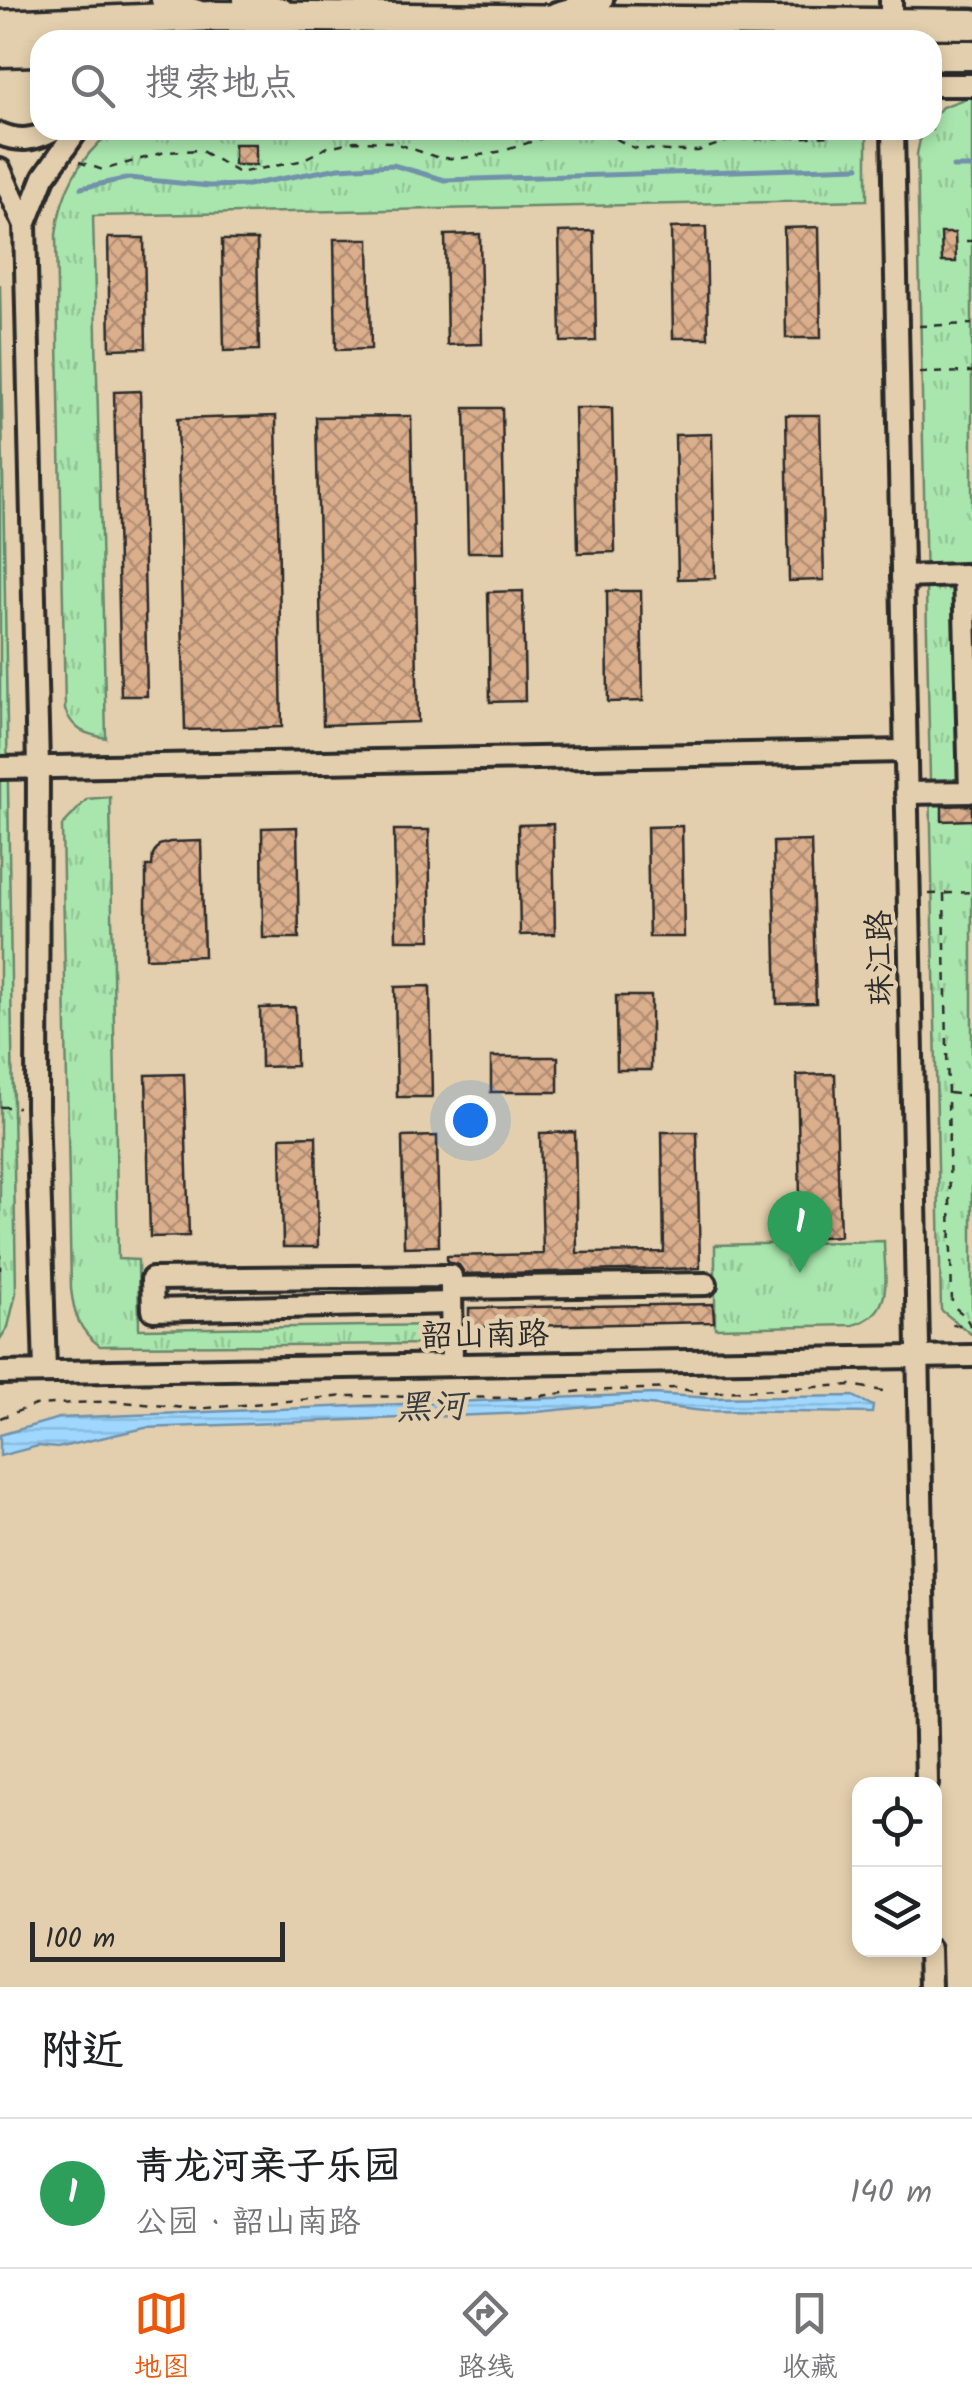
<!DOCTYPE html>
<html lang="zh">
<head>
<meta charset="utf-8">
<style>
	:root { --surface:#fff; --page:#f2f2f2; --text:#202124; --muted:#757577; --line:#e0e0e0; --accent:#ea580c }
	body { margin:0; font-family:Kalam,"LXGW WenKai TC",sans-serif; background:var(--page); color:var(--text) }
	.controls { position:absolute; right:30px; bottom:30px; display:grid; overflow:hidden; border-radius:20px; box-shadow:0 5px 15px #0003 }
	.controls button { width:90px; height:90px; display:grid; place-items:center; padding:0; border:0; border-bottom:2px solid var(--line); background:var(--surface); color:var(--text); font:50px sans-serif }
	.scale { position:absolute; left:30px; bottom:25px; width:255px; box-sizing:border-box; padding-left:10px; border:5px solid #2b2b2b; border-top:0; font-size:28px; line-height:35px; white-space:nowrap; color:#2b2b2b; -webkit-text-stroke:8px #e3cfad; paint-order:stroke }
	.you { position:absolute; left:470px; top:1120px; width:35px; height:35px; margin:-25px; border:8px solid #fff; border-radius:50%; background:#1a73e8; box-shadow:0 0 0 15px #1a73e833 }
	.badge { display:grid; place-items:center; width:65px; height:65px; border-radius:50%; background:var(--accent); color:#fff; font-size:32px; font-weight:700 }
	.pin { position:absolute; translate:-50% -82px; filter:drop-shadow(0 2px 5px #0008) }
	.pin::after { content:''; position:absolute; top:52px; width:35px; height:30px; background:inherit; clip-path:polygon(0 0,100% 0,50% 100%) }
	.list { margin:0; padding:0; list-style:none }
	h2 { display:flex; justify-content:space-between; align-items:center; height:130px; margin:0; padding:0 40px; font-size:42px }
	h2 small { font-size:32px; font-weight:400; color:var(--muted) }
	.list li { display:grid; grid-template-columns:65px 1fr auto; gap:30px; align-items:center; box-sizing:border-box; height:150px; padding:0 40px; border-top:2px solid var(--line) }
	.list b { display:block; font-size:38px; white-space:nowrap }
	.list p { margin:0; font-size:32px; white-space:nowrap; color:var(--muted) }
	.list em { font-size:32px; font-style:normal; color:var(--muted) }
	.icon { flex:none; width:55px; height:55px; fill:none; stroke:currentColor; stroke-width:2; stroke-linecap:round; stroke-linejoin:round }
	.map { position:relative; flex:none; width:972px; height:1987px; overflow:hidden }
	.search { position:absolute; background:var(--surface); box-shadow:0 5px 15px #0003; left:30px; right:30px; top:30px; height:110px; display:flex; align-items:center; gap:25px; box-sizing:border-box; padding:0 35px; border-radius:30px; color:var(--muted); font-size:38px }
	.sheet { height:280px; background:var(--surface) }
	nav { display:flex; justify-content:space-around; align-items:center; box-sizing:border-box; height:140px; border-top:2px solid var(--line); background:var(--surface); font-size:28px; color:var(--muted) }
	nav a { display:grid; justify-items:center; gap:5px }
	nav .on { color:var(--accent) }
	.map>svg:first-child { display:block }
	.park { fill:url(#park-tufts); stroke:#6a886c; stroke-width:2.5 }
	.water { fill:url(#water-rules); stroke:#7192aa; stroke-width:2.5 }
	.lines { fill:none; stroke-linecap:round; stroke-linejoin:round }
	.stream { stroke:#7192aa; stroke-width:5 }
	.building { fill:url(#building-cross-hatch); stroke:#2b2b2b; stroke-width:2.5 }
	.minor-casing { stroke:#2b2b2b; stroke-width:28 }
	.major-casing { stroke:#2b2b2b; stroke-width:35 }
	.path { stroke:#2b2b2b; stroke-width:2.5; stroke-dasharray:8 8; stroke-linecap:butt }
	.minor { stroke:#e3cfad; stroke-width:20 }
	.major { stroke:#e3cfad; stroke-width:28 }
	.labels { text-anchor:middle; stroke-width:9; stroke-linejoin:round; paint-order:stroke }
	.street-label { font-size:32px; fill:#2b2b2b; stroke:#e3cfad }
	.water-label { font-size:35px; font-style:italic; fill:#373c40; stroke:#e3cfad }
</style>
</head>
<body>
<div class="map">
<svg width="972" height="1987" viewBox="0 0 972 1987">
	<defs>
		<pattern id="park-tufts" width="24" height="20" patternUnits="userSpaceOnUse" patternTransform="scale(2.5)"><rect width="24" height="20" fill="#a9e6ad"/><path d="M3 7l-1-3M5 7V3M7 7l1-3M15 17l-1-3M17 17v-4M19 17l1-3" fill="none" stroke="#92c595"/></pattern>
		<pattern id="water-rules" width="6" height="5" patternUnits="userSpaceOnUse" patternTransform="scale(2.5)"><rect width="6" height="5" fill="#9fd7ff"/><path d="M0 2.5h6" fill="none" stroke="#89b9db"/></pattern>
		<pattern id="building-cross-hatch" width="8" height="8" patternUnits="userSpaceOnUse" patternTransform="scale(2.5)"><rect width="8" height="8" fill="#dbae8c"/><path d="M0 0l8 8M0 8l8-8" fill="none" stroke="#b28e73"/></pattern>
	</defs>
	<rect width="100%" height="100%" fill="#e3cfad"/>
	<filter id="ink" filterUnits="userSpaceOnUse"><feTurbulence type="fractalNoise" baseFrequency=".01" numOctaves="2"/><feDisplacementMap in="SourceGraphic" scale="20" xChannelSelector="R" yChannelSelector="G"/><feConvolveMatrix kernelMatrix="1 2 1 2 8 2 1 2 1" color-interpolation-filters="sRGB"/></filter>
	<g filter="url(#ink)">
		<!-- park -->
		<g class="park">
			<polygon points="972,96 972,1334 971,1334 941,1310 917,154 922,130 932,130 932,119 942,107"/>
			<path d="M113 130H863L867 134V200L93 216 106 738C85 734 74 731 65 710L56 235C61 190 78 159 113 130Z"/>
			<polygon points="0,284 16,1293 8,1327 0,1339"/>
			<path d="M110 797 118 1259 138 1260 139 1329 442 1325V1344L100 1346C79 1331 74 1314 71 1289L62 826 87 799Z"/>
			<path d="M884 1241C884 1276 896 1313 853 1325L715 1328V1245Z"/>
		</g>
		<!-- water -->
		<polygon class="water" points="654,1394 711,1398 853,1396 873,1406 872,1413 704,1411 630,1403 526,1413 145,1428 57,1448 38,1446 0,1456 0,1435 59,1418"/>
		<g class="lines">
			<!-- stream -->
			<g class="stream">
				<polyline points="953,167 972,167"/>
				<polyline points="81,188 129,178 209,186 248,185 339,168 393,165 445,180 859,167"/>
			</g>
		</g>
		<!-- building -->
		<g class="building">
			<rect x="234" y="144" width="22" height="21"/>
			<polygon points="706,227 708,338 673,338 671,228"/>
			<polygon points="819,227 821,338 786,338 784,228"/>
			<polygon points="594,231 596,341 561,342 559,232"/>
			<polygon points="941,233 955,233 956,262 942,262"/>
			<polygon points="480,234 482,344 447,345 445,235"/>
			<polygon points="108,238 144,238 146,348 110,349"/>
			<polygon points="334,239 369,239 371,349 336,350"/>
			<polygon points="222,240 257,240 259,350 224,351"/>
			<polygon points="140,391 147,696 121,696 114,392"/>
			<polygon points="465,408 502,408 505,552 468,552"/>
			<polygon points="575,408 612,408 615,552 578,553"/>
			<polygon points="786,415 820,415 824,580 789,581"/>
			<polygon points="276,416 282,727 185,730 177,419"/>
			<polygon points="411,416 418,722 323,725 316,417"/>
			<polygon points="712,434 715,578 678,579 675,435"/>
			<polygon points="523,591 525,701 490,702 488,592"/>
			<polygon points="607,591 641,591 643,701 608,702"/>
			<polygon points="972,805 972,820 942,821 942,806"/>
			<polygon points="553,824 555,934 520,935 518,825"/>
			<polygon points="682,826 684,937 649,937 647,827"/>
			<polygon points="297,827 299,938 263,938 262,828"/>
			<polygon points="394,830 429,830 431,940 396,940"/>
			<polygon points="201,841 204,956 146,958 146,866 152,866 153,855 159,845 170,842"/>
			<polygon points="811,841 816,1003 777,1004 773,842"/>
			<polygon points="430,986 432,1097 397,1097 395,987"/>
			<polygon points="616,996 651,996 651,1070 617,1070"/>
			<polygon points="295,1007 296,1066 261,1067 260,1008"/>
			<rect x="491" y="1057" width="67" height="35"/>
			<polygon points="184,1074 189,1236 150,1237 146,1075"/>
			<polygon points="835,1074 840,1236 801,1238 797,1075"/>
			<polygon points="575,1132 577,1253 664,1252 662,1132 697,1132 700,1268 464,1274 459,1265 447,1262 447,1256 543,1254 540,1133"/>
			<polygon points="316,1136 318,1247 283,1247 281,1137"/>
			<polygon points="437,1136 439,1246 404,1247 402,1137"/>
			<polygon points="713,1304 714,1322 469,1327 469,1308"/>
		</g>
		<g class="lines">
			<defs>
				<g id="minor">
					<polyline points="162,0 198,11"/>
					<polyline points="244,0 282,9"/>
					<polyline points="891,0 891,40"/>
					<polyline points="556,13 602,0"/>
					<polyline points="932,85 972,85"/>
					<polyline points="893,130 927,1784"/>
					<path d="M0 134C20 142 34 140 53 130"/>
					<polyline points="0,170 25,225 44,177 77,130"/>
					<polyline points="25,225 38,766 37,1107 45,1371"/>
					<polyline points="902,577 964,575 970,792 906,793"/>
					<polyline points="0,768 905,751"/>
					<polyline points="451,1288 451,1276 152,1279 153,1310 451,1303"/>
					<polyline points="452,1364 451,1288 706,1284"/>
					<polyline points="0,1373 972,1356"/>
					<polyline points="929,1950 930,1987"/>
				</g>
				<g id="major">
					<polyline points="0,25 214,16 972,24"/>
					<polyline points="0,52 40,51"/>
					<polyline points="932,55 972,55"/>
				</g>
			</defs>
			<!-- minor casing -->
			<use href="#minor" class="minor-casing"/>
			<!-- major casing -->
			<use href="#major" class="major-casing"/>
			<!-- path -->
			<g class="path">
				<polyline points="79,162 103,170 165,152 200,150 239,173 300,161 328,147 355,141 392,142 436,157 457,159 503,151 555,134 583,131 603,132 634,148 668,151 698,151 731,140 833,136 840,130"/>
				<polyline points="966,241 972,241"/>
				<polyline points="919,326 972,324"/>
				<polyline points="919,373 972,372"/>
				<polyline points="929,894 972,892"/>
				<polyline points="944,894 952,1305 965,1316 970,1325 947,1325"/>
				<polyline points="949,1093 972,1096"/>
				<polyline points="0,1107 18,1107"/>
				<polyline points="0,1250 0,1270"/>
				<polyline points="0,1418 35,1405 114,1401 195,1409 346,1396 523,1398 582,1391 676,1388 703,1393 851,1385 888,1392"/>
			</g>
			<!-- minor -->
			<use href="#minor" class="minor"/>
			<!-- major -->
			<use href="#major" class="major"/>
		</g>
	</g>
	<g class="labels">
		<!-- street labels -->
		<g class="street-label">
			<text transform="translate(879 958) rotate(-91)" y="11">珠江路</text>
			<text transform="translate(485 1334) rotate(-1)" y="11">韶山南路</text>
		</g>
		<!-- water labels -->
		<g class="water-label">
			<text transform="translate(431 1406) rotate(-2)" y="12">黑河</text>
		</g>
	</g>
</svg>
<div class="controls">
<button><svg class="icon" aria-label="locate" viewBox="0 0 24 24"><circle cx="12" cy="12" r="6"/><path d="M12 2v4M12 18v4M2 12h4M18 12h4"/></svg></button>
<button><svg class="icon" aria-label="layers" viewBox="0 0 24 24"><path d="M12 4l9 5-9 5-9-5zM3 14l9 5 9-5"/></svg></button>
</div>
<div class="scale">100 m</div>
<div class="you"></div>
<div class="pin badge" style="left:800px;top:1273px;background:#2e9e5b">1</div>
<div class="search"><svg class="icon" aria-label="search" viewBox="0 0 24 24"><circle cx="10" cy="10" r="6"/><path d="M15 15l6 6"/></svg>搜索地点</div>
</div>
<section class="sheet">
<h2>附近<small></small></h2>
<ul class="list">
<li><span class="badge" style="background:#2e9e5b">1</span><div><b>青龙河亲子乐园</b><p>公园 · 韶山南路</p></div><em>140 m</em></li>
</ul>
</section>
<nav>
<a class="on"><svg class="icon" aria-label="map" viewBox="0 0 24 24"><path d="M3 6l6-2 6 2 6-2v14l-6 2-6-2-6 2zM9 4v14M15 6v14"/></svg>地图</a>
<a><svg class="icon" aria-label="directions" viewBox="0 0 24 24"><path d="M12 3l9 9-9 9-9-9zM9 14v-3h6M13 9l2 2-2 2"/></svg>路线</a>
<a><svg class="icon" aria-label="saved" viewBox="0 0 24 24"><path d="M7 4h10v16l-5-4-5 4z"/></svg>收藏</a>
</nav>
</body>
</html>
